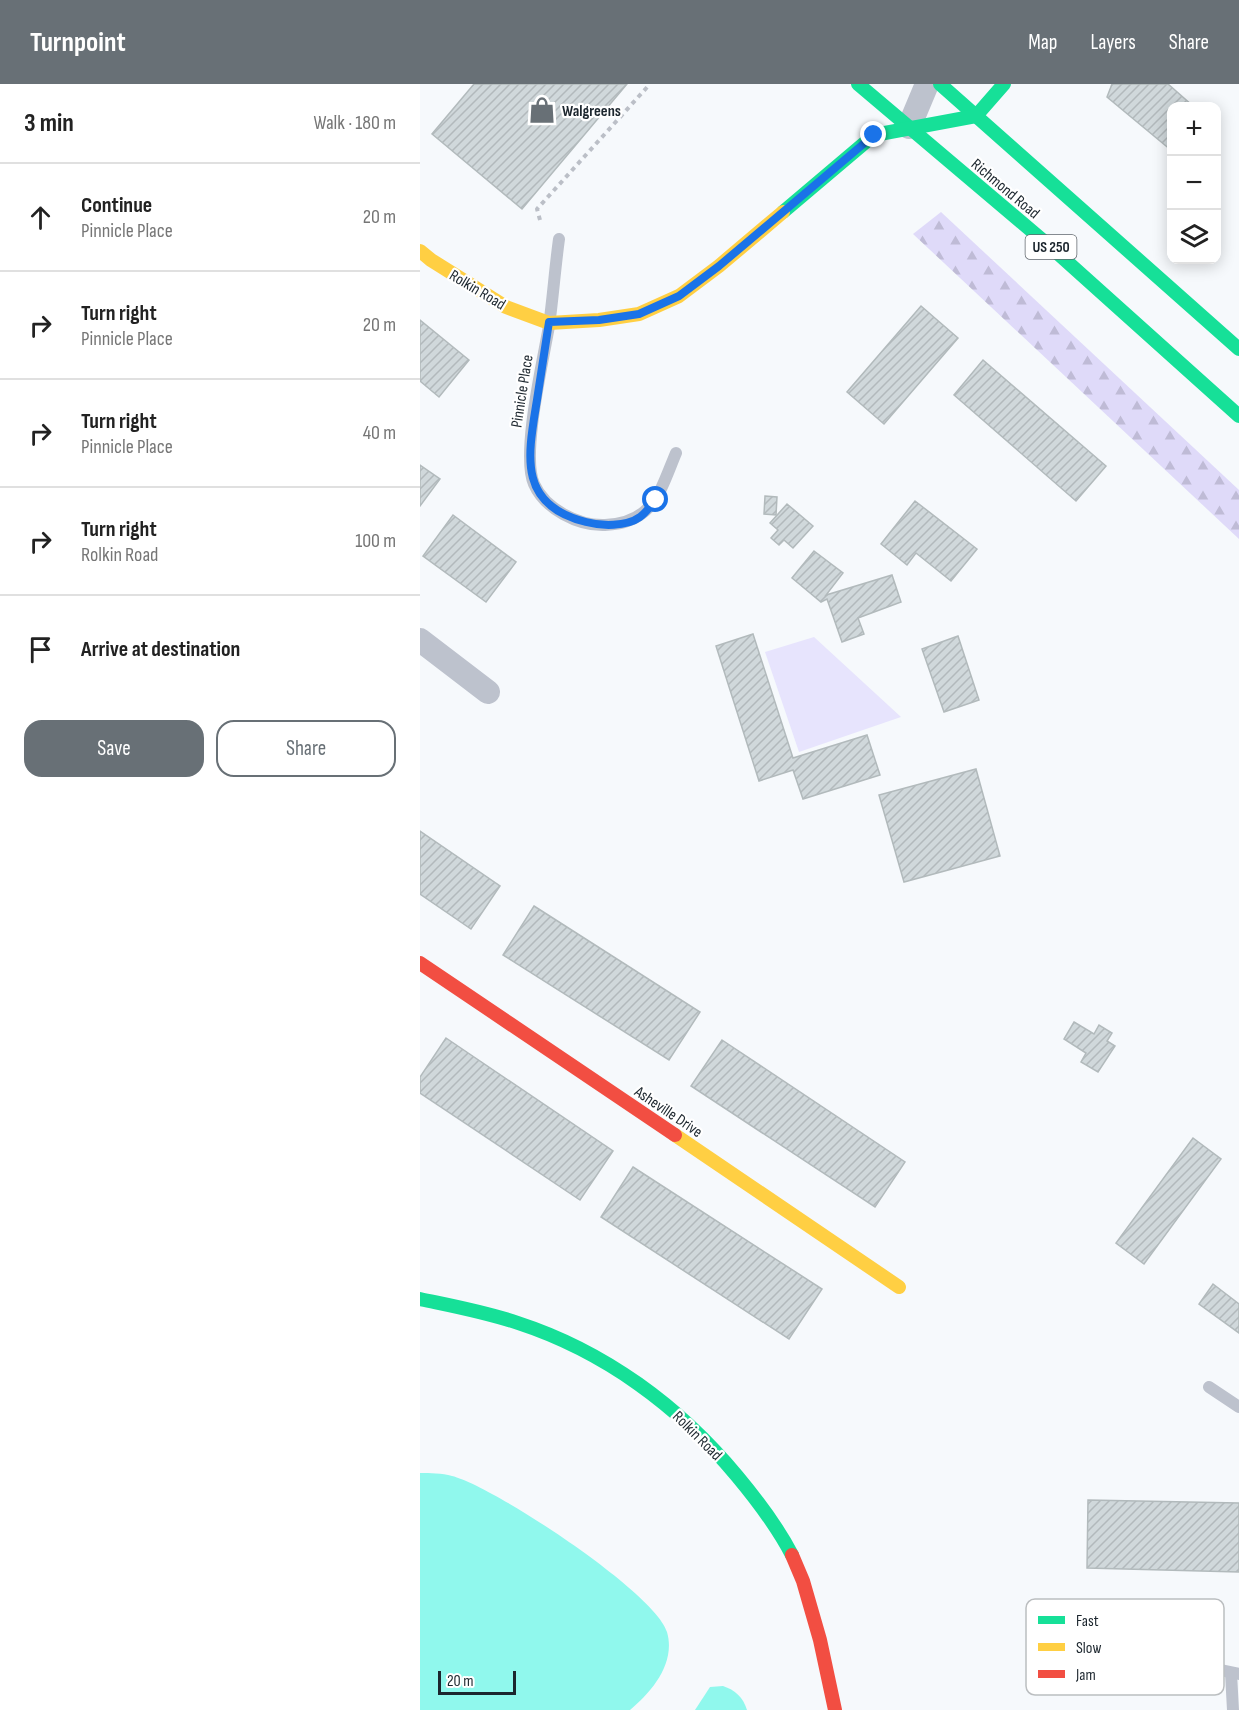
<!DOCTYPE html>
<html lang="en">
<head>
<meta charset="utf-8">
<style>
	:root { --surface:#fff; --page:#f6f6f6; --text:#222; --muted:#767676; --line:#e0e0e0; --accent:#687076 }
	body { margin:0; font-family:"Sofia Sans Condensed",sans-serif; background:var(--page); color:var(--text) }
	.controls { position:absolute; right:18px; top:18px; display:grid; overflow:hidden; border-radius:12px; box-shadow:0 3px 15px #0003 }
	.controls button { width:54px; height:54px; display:grid; place-items:center; padding:0; border:0; border-bottom:2px solid var(--line); background:var(--surface); color:var(--text); font:30px sans-serif }
	.scale { position:absolute; left:18px; bottom:15px; width:78px; box-sizing:border-box; padding-left:6px; border:3px solid #1c262e; border-top:0; font-size:16px; line-height:21px; white-space:nowrap; color:#1c262e; -webkit-text-stroke:4px #fff; paint-order:stroke }
	.stop { position:absolute; width:18px; height:18px; margin:-14px; border:4px solid #1a73e8; border-radius:50%; background:#fff }
	.stop.end { background:#1a73e8; border-color:#fff; box-shadow:0 2px 6px #0008 }
	.list { margin:0; padding:0; list-style:none }
	h2 { display:flex; justify-content:space-between; align-items:center; height:78px; margin:0; padding:0 24px; font-size:26px }
	h2 small { font-size:20px; font-weight:400; color:var(--muted) }
	.list li { display:grid; grid-template-columns:39px 1fr auto; gap:18px; align-items:center; box-sizing:border-box; height:108px; padding:0 24px; border-top:2px solid var(--line) }
	.list b { display:block; font-size:22px; white-space:nowrap }
	.list p { margin:0; font-size:20px; white-space:nowrap; color:var(--muted) }
	.list em { font-size:20px; font-style:normal; color:var(--muted) }
	.actions { display:flex; gap:12px; padding:18px 24px }
	.actions a { flex:1; padding:14px 0; border:2px solid var(--accent); border-radius:18px; text-align:center; font-size:21px; color:var(--accent) }
	.actions .main { background:var(--accent); color:#fff }
	.icon { flex:none; width:33px; height:33px; fill:none; stroke:currentColor; stroke-width:2; stroke-linecap:round; stroke-linejoin:round }
	.map { position:relative; flex:none; width:819px; height:1626px; overflow:hidden }
	header { display:flex; align-items:center; gap:36px; box-sizing:border-box; height:84px; padding:0 30px; background:var(--accent); color:#fff }
	header strong { font-size:28px }
	nav { display:flex; gap:33px; margin-inline-start:auto; font-size:21px }
	main { display:flex }
	aside { flex:1; background:var(--surface) }
	.map>svg:first-child { display:block }
	.forest { fill:url(#forest-firs) }
	.green { fill:#e7e4fd }
	.water { fill:#90f8ed }
	.building { fill:url(#building-hatch); stroke:#b2babc; stroke-width:1.5 }
	.lines { fill:none; stroke-linecap:round; stroke-linejoin:round }
	.path { stroke:#bbbfc7; stroke-width:4; stroke-dasharray:4.5 4.5; stroke-linecap:butt }
	.lane { stroke:#bdc2cd; stroke-width:12 }
	.street { stroke:#bdc2cd; stroke-width:24 }
	.fast { stroke:#16e098; stroke-width:14 }
	.slow { stroke:#ffcf43; stroke-width:14 }
	.jam { stroke:#f24e42; stroke-width:14 }
	.route { stroke:#1a73e8; stroke-width:8 }
	.labels { text-anchor:middle; stroke-width:4.5; stroke-linejoin:round; paint-order:stroke }
	.shield { fill:#fff; stroke:#60676d; stroke-width:1.5 }
	.shield-label { font-size:15px; font-weight:bold; fill:#1c262e }
	.poi-label { font-size:16px; font-weight:bold; fill:#1c262e; stroke:#fff; text-anchor:start }
	.street-label { font-size:16px; fill:#1c262e; stroke:#fff }
	.key { fill:#fff; stroke:#bbbec0; stroke-width:1.5 }
	.key-label { font-size:16px; fill:#1c262e }
</style>
</head>
<body>
<header>
<strong>Turnpoint</strong>
<nav><a>Map</a><a>Layers</a><a>Share</a></nav>
</header>
<main>
<aside>
<h2>3 min<small>Walk · 180 m</small></h2>
<ul class="list">
<li><svg class="icon" aria-label="ahead" viewBox="0 0 24 24"><path d="M12 20V5M6 11l6-6 6 6"/></svg><div><b>Continue</b><p>Pinnicle Place</p></div><em>20 m</em></li>
<li><svg class="icon" aria-label="right" viewBox="0 0 24 24"><path d="M7 20v-9h11M14 6l5 5-5 5"/></svg><div><b>Turn right</b><p>Pinnicle Place</p></div><em>20 m</em></li>
<li><svg class="icon" aria-label="right" viewBox="0 0 24 24"><path d="M7 20v-9h11M14 6l5 5-5 5"/></svg><div><b>Turn right</b><p>Pinnicle Place</p></div><em>40 m</em></li>
<li><svg class="icon" aria-label="right" viewBox="0 0 24 24"><path d="M7 20v-9h11M14 6l5 5-5 5"/></svg><div><b>Turn right</b><p>Rolkin Road</p></div><em>100 m</em></li>
<li><svg class="icon" aria-label="arrive" viewBox="0 0 24 24"><path d="M6 21V4h12l-3 4 3 4H6"/></svg><div><b>Arrive at destination</b></div></li>
</ul>
<div class="actions"><a class="main">Save</a><a>Share</a></div>
</aside>
<div class="map">
<svg width="819" height="1626" viewBox="0 0 819 1626">
	<defs>
		<pattern id="forest-firs" width="22" height="20" patternUnits="userSpaceOnUse" patternTransform="scale(1.5)"><rect width="22" height="20" fill="#dfdaf9"/><path d="M5 1l3.5 6h-7zM16 11l3.5 6h-7z" fill="#bfbbd6"/></pattern>
		<pattern id="building-hatch" width="6" height="6" patternUnits="userSpaceOnUse" patternTransform="scale(1.5)"><rect width="6" height="6" fill="#d0d8db"/><path d="M-1 1l2-2M0 6l6-6M5 7l2-2" fill="none" stroke="#b2b9bc"/></pattern>
	</defs>
	<rect width="100%" height="100%" fill="#f6f9fc"/>
	<!-- forest -->
	<polygon class="forest" points="521,128 819,406 819,455 493,150"/>
	<!-- green -->
	<polygon class="green" points="394,553 481,633 379,668 345,568"/>
	<!-- water -->
	<g class="water">
		<path d="M0 1389C10 1389 22 1389 32 1392 73 1402 236 1509 247 1548 256 1579 232 1608 210 1626H0Z"/>
		<path d="M303 1602C315 1606 323 1613 327 1626H275L290 1603Z"/>
	</g>
	<!-- building -->
	<g class="building">
		<polygon points="54,0 207,0 102,125 12,50"/>
		<polygon points="692,0 748,0 773,22 752,22 752,67 687,13"/>
		<polygon points="501,222 538,254 464,340 427,308"/>
		<polygon points="0,236 49,276 19,313 0,297"/>
		<polygon points="563,276 686,382 656,417 534,311"/>
		<polygon points="0,381 20,395 0,422"/>
		<polygon points="345,412 357,413 356,431 344,430"/>
		<polygon points="495,417 557,465 531,497 496,469 487,481 461,460"/>
		<polygon points="367,420 393,442 373,464 364,456 359,461 351,454 358,446 350,439"/>
		<polygon points="33,431 96,478 66,518 3,472"/>
		<polygon points="394,467 423,489 406,511 472,491 481,518 438,534 444,550 422,558 407,515 401,518 372,494"/>
		<polygon points="333,550 373,674 447,651 460,691 383,715 373,686 339,697 296,562"/>
		<polygon points="538,552 559,616 524,628 502,565"/>
		<polygon points="556,685 580,772 484,798 459,711"/>
		<polygon points="0,747 80,802 51,845 0,810"/>
		<polygon points="114,822 280,928 249,976 83,871"/>
		<polygon points="654,938 674,950 679,941 692,949 687,957 695,962 678,988 661,978 666,969 644,955"/>
		<polygon points="26,954 193,1067 160,1116 0,1009 0,993"/>
		<polygon points="302,956 485,1078 455,1123 271,1002"/>
		<polygon points="773,1054 801,1075 724,1180 696,1159"/>
		<polygon points="213,1083 402,1205 369,1255 181,1133"/>
		<polygon points="793,1200 819,1220 819,1249 779,1220"/>
		<polygon points="668,1416 819,1419 819,1488 667,1484"/>
	</g>
	<g class="lines">
		<!-- path -->
		<polyline class="path" points="120,136 117,125 230,0"/>
		<!-- lane -->
		<g class="lane">
			<path d="M139 155C135 184 133 213 129 242 123 277 101 371 114 400 125 425 158 442 185 441 234 439 240 407 256 369"/>
			<polyline points="789,1303 819,1323"/>
			<polyline points="691,1563 819,1590"/>
			<polyline points="811,1589 813,1626"/>
		</g>
		<!-- street -->
		<g class="street">
			<polyline points="489,43 507,0"/>
			<polyline points="0,556 68,608"/>
		</g>
		<!-- fast -->
		<g class="fast">
			<polyline points="438,0 633,165 819,332"/>
			<polyline points="520,0 819,265"/>
			<polyline points="363,128 454,51 556,32 584,0"/>
			<path d="M0 1215C33 1222 66 1228 98 1239 184 1267 259 1322 317 1392 337 1416 357 1442 372 1471"/>
		</g>
		<!-- slow -->
		<g class="slow">
			<polyline points="0,167 11,176 86,223 129,239 179,236 219,230 259,212 299,182 363,128"/>
			<polyline points="255,1051 479,1203"/>
		</g>
		<!-- jam -->
		<g class="jam">
			<polyline points="0,879 255,1051"/>
			<polyline points="372,1471 383,1497 400,1556 415,1626"/>
		</g>
	</g>
	<g class="lines">
		<!-- route -->
		<path class="route" d="M236 416C231 421 226 429 220 433 206 443 181 442 166 438 97 421 108 371 117 316 121 290 125 264 129 238L179 236 219 230 259 212 299 182 454 51"/>
	</g>
	<!-- icons -->
	<defs>
		<symbol id="shop-bare" viewBox="-9 -9 18 18"><path d="M-5-2.5h2.3a2.7 3.5 0 0 1 5.4 0H5L5.5 6h-11ZM-1.5-2.5h3a1.5 2.3 0 0 0-3 0Z" fill="#687076" stroke="#fff" stroke-width="2.5" paint-order="stroke"/></symbol>
	</defs>
	<g fill-rule="evenodd">
		<use href="#shop-bare" x="103" y="7" width="38" height="38"/>
	</g>
	<g class="labels">
		<!-- shield labels -->
		<rect class="shield" x="605.5" y="151" width="51" height="24" rx="4.5"/>
		<g class="shield-label">
			<text x="631" y="168">US 250</text>
		</g>
		<!-- poi labels -->
		<g class="poi-label">
			<text x="142" y="32">Walgreens</text>
		</g>
		<!-- street labels -->
		<g class="street-label">
			<text transform="translate(586 104) rotate(40)" y="6">Richmond Road</text>
			<text transform="translate(58 205) rotate(31)" y="6">Rolkin Road</text>
			<text transform="translate(101 307) rotate(-81)" y="6">Pinnicle Place</text>
			<text transform="translate(249 1027) rotate(34)" y="6">Asheville Drive</text>
			<text transform="translate(278 1351) rotate(45)" y="6">Rolkin Road</text>
		</g>
	</g>
	<!-- legend -->
	<rect x="606" y="1515" width="198" height="96" rx="9" class="key"/>
	<rect x="618" y="1532" width="27" height="8" fill="#16e098"/>
	<rect x="618" y="1559" width="27" height="8" fill="#ffcf43"/>
	<rect x="618" y="1586" width="27" height="8" fill="#f24e42"/>
	<g class="key-label">
		<text x="656" y="1542">Fast</text>
		<text x="656" y="1569">Slow</text>
		<text x="656" y="1596">Jam</text>
	</g>
</svg>
<div class="controls">
<button>+</button>
<button>−</button>
<button><svg class="icon" aria-label="layers" viewBox="0 0 24 24"><path d="M12 4l9 5-9 5-9-5zM3 14l9 5 9-5"/></svg></button>
</div>
<div class="scale">20 m</div>
<div class="stop" style="left:236px;top:416px"></div>
<div class="stop end" style="left:454px;top:51px"></div>
</div>
</main>
</body>
</html>
